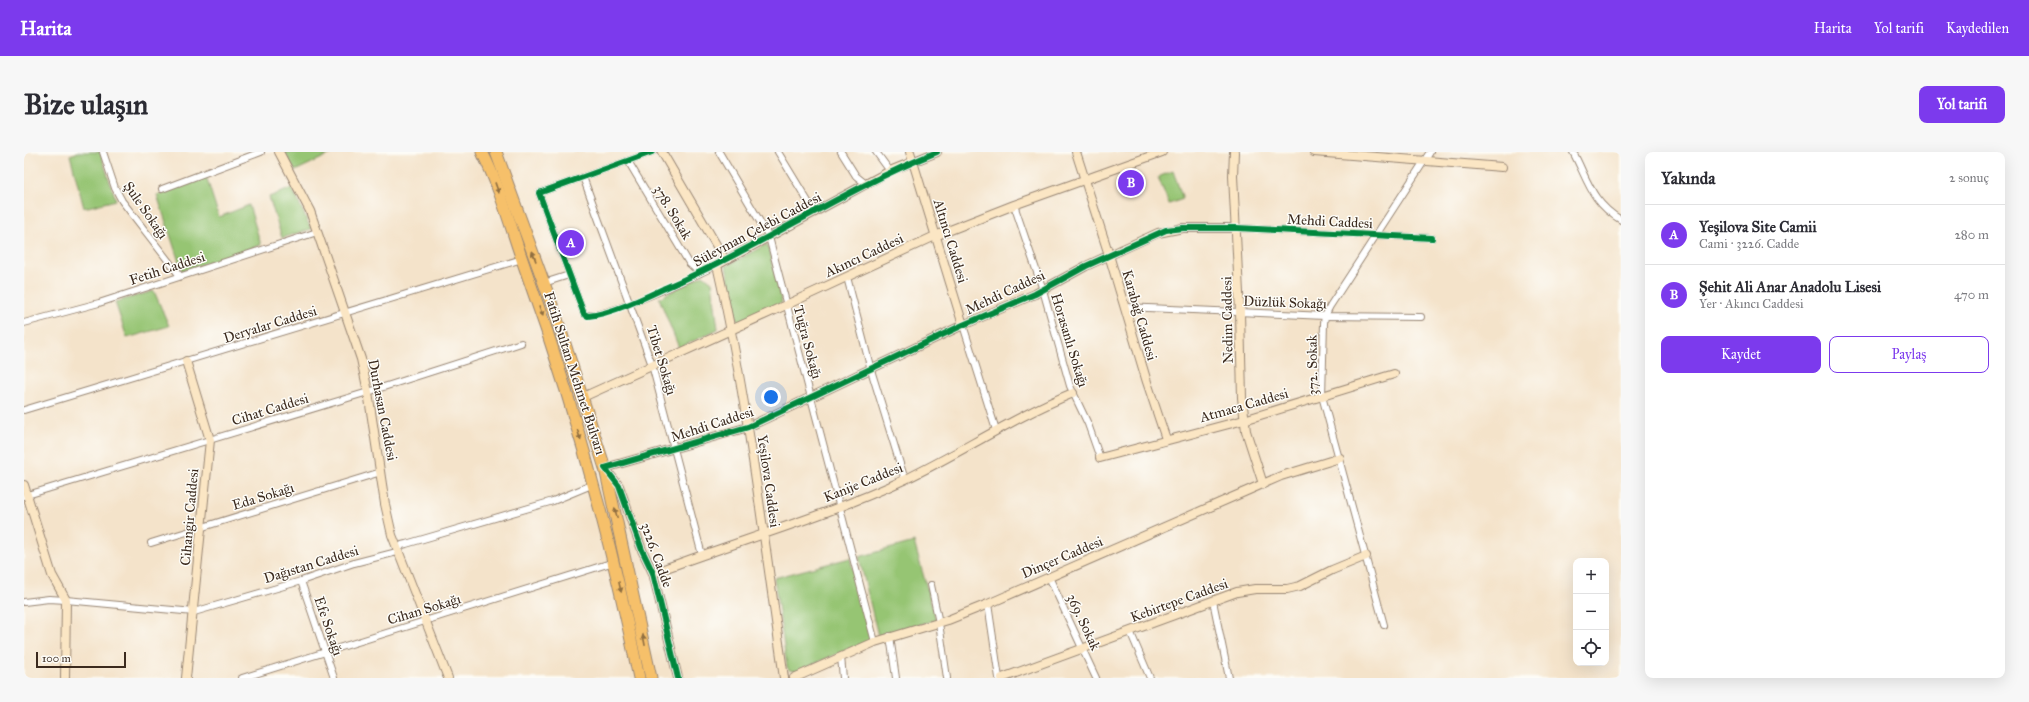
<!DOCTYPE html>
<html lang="tr">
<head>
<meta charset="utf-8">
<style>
	:root { --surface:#fff; --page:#f7f7f7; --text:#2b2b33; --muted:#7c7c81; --line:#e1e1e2; --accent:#7c3aed }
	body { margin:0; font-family:"IM FELL Great Primer",serif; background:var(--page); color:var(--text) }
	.controls { position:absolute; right:12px; bottom:12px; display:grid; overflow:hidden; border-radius:8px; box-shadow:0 4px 16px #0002 }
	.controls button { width:36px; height:36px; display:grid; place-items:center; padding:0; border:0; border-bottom:1px solid var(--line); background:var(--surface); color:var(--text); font:20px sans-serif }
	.scale { position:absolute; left:12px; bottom:10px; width:90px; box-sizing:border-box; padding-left:4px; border:2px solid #3b2a1e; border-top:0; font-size:11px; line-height:14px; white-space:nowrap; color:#3b2a1e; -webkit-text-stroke:3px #fdfcf7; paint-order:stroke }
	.you { position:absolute; left:747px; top:245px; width:14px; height:14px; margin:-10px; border:3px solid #fff; border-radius:50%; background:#1a73e8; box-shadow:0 0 0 6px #1a73e833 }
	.badge { display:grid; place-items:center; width:26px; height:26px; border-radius:50%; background:var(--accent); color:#fff; font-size:13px; font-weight:700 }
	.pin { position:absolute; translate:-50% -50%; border:2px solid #fff; box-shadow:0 1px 4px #0006 }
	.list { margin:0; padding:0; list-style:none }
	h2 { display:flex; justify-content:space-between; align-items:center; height:52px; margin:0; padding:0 16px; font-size:17px }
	h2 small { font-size:13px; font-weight:400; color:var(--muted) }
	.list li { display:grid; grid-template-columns:26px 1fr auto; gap:12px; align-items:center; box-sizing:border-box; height:60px; padding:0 16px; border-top:1px solid var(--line) }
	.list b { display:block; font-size:15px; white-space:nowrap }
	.list p { margin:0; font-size:13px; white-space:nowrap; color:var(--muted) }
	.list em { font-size:13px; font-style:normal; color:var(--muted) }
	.actions { display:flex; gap:8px; padding:12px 16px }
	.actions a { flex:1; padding:9px 0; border:1px solid var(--accent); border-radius:8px; text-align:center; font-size:14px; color:var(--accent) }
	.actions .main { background:var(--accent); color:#fff }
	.icon { flex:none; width:22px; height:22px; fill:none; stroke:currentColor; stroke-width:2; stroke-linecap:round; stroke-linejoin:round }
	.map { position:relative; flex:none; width:1597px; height:526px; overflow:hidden; border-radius:8px }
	header { display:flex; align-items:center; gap:24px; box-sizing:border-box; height:56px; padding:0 20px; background:var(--accent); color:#fff }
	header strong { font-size:19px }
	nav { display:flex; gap:22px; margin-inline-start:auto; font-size:14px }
	.intro { display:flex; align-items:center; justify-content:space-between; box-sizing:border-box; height:96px; padding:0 24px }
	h1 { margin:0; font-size:28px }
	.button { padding:10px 18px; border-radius:8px; background:var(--accent); color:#fff; font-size:14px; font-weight:700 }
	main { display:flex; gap:24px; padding:0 24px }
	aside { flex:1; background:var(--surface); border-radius:8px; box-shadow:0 4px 16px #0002 }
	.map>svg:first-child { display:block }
	.green { fill:#96c573; stroke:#687848 }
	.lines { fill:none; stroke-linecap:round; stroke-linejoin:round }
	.street-casing { stroke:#988674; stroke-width:8 }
	.secondary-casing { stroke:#988674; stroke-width:10 }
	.highway-casing { stroke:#988674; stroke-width:13 }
	.street { stroke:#fff; stroke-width:6 }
	.secondary { stroke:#fbe6c4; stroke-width:8 }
	.highway { stroke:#f6c06b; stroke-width:11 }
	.cycleway-casing { stroke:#fdfcf7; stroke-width:8 }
	.cycleway { stroke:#00873e; stroke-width:6 }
	.oneway { fill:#8f6e41 }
	.labels { text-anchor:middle; stroke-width:3; stroke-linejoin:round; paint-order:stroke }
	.street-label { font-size:14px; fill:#3b2a1e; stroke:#fdfcf7 }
</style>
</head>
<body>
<header>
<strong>Harita</strong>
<nav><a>Harita</a><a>Yol tarifi</a><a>Kaydedilen</a></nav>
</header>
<div class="intro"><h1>Bize ulaşın</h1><a class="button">Yol tarifi</a></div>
<main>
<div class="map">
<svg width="1597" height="526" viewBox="0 0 1597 526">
	<rect width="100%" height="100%" fill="#fdfcf7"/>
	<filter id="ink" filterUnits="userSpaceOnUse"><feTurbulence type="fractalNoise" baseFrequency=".025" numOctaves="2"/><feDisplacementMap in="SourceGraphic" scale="8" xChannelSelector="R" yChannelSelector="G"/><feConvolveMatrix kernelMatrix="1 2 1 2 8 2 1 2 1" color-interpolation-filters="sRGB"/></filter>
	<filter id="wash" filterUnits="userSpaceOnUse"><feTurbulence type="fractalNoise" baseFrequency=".012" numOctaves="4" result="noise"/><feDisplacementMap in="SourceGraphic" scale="16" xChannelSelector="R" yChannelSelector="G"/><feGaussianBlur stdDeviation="0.9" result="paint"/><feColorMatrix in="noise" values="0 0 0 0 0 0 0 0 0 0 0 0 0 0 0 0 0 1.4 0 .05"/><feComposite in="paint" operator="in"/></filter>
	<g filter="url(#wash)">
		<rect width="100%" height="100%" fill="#f4e3ca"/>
		<!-- green -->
		<g class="green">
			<polygon points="55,0 76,0 92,48 60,56 46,3"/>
			<polygon points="260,0 311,0 271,19"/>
			<polygon points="1149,19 1159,47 1145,52 1134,25"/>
			<polygon points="182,24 195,65 225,53 237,93 158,119 133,43"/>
			<polygon points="268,36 287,77 258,86 245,45"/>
			<polygon points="743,92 758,151 716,169 712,167 702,114"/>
			<polygon points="679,123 688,130 694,177 655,196 635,146"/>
			<polygon points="130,139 145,174 103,186 91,150"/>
			<polygon points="890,390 912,468 854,484 835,405"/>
			<polygon points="826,406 847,488 772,519 765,518 763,515 750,426"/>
		</g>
	</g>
	<g filter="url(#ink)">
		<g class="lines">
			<defs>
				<g id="street">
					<polyline points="79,0 91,36 98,49 156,124"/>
					<path d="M628 0 515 41 560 162C576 170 672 123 693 113"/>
					<polyline points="695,0 745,85 851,490"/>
					<polyline points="754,0 791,61"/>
					<polyline points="817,0 832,24 842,32"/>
					<polyline points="852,0 866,19"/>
					<path d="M1549 0C1564 28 1567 50 1597 68"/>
					<polyline points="604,9 665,111 676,121"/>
					<polyline points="559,25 628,213 678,403"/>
					<polyline points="138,37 237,0"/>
					<polyline points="990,53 1019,138 1046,234 1064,272 1076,306"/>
					<polyline points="1213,76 1408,86"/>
					<polyline points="823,125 847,218 881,328"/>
					<polyline points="520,131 545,123"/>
					<polyline points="1101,155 1301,164 1397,165"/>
					<polyline points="0,171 75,151 293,80"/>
					<polyline points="939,173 972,278"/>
					<polyline points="0,258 498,107"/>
					<polyline points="0,344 344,240 497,191"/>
					<polyline points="127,391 357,320"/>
					<polyline points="1025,425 1072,526"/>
					<polyline points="277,429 310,526"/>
					<polyline points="907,433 915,471 923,526"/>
					<polyline points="1189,449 1205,526"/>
					<polyline points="0,450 25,447 42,448 170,460 277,429 330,411 373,400 378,393 382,392 529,349 570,332"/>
					<polyline points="964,452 975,526"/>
					<polyline points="1360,473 1298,244 1300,171 1301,164 1306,154 1406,0"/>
					<polyline points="1106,479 1126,526"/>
					<polyline points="866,484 872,526"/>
					<polyline points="817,505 819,526"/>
					<polyline points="218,526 590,410"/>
				</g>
				<g id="secondary">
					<polyline points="255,0 286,59 337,207 344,240 361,352 368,383 424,526"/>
					<polyline points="638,0 701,108"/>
					<polyline points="886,0 939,173"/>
					<polyline points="1052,0 1085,103 1123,230 1142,287"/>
					<polyline points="1210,0 1209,24 1216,160 1218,246 1222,279 1239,332"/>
					<polyline points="1290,0 1478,15"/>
					<polyline points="162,209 186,288 162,526"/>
					<polyline points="559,245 762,153 911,84 990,53 1138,0"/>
					<polyline points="1076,306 1220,268 1370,222"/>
					<polyline points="0,333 28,423 42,448 41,526"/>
					<path d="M629 421C713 389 801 365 882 327 938 300 990 265 1049 241"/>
					<polyline points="654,526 629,421 618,398 595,334 581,316 724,275 939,173 1011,142 1062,114 1134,81 1159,76 1213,76"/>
					<path d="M760 526C740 388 724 249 693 113L866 19 913 0"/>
					<polyline points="770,526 851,490 924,468 964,452 1257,324 1316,306"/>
					<polyline points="978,526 1213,440 1231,437 1263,437 1276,434 1308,418 1342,404"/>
				</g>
				<g id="highway">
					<path d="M458 0C477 37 488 80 502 119 550 252 587 388 615 526"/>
					<polyline points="472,0 532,164 581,316 627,526"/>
				</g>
			</defs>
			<!-- street casing -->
			<use href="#street" class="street-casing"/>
			<!-- secondary casing -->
			<use href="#secondary" class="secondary-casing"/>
			<!-- highway casing -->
			<use href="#highway" class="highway-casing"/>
			<!-- street -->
			<use href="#street" class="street"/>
			<!-- secondary -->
			<use href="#secondary" class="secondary"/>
			<!-- highway -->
			<use href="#highway" class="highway"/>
			<defs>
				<g id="cycleway">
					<path d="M628 0 515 41 560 162 564 164C587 162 620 146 641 136 734 96 819 38 913 0"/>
					<polyline points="654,526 629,421 618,398 595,334 581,316 724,275 939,173 1011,142 1062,114 1142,78 1159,76 1213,76 1408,86"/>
				</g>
			</defs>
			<!-- cycleway casing -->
			<use href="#cycleway" class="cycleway-casing"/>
			<!-- cycleway -->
			<use href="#cycleway" class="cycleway"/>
		</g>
		<!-- one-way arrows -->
		<defs><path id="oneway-solid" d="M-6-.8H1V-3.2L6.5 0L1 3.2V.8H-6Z"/></defs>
		<g class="oneway">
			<use href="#oneway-solid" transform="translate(473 36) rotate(70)"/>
			<use href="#oneway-solid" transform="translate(510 104) rotate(-110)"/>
			<use href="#oneway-solid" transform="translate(517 159) rotate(70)"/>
			<use href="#oneway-solid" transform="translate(555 283) rotate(73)"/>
			<use href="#oneway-solid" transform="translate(592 361) rotate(-103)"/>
			<use href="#oneway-solid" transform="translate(596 435) rotate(77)"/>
			<use href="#oneway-solid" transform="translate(620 488) rotate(-101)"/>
		</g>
	</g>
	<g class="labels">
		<!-- street labels -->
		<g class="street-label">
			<text transform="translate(122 58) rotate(55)" y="5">Şule Sokağı</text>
			<text transform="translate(649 60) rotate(59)" y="5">378. Sokak</text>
			<text transform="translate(1306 69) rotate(3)" y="5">Mehdi Caddesi</text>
			<text transform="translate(733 77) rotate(-28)" y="5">Süleyman Çelebi Caddesi</text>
			<text transform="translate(927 89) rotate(73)" y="5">Altıncı Caddesi</text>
			<text transform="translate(840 103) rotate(-25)" y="5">Akıncı Caddesi</text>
			<text transform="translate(143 116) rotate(-18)" y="5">Fetih Caddesi</text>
			<text transform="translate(981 140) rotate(-25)" y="5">Mehdi Caddesi</text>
			<text transform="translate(1261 150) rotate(2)" y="5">Düzlük Sokağı</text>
			<text transform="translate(1116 163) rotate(74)" y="5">Karabağ Caddesi</text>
			<text transform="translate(1203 168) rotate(-91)" y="5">Nedim Caddesi</text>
			<text transform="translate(246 172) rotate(-17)" y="5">Deryalar Caddesi</text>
			<text transform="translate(1046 188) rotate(73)" y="5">Horasanlı Sokağı</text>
			<text transform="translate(784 190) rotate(75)" y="5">Tuğra Sokağı</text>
			<text transform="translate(638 208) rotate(73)" y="5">Tibet Sokağı</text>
			<text transform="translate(1288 213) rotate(-91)" y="5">372. Sokak</text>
			<text transform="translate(551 221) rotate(72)" y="5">Fatih Sultan Mehmet Bulvarı</text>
			<text transform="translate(1220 253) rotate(-16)" y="5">Atmaca Caddesi</text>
			<text transform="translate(246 257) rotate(-17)" y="5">Cihat Caddesi</text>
			<text transform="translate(359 258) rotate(79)" y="5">Durhasan Caddesi</text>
			<text transform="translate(688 272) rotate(-18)" y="5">Mehdi Caddesi</text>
			<text transform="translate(745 329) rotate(82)" y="5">Yeşilova Caddesi</text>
			<text transform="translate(839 330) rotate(-22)" y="5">Kanije Caddesi</text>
			<text transform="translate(239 344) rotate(-17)" y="5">Eda Sokağı</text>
			<text transform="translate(165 365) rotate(-85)" y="5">Cihangir Caddesi</text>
			<text transform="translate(633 403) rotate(70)" y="5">3226. Cadde</text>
			<text transform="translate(1038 405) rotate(-23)" y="5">Dinçer Caddesi</text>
			<text transform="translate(287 412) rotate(-17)" y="5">Dağıstan Caddesi</text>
			<text transform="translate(1155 448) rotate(-20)" y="5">Kebirtepe Caddesi</text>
			<text transform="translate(400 457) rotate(-17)" y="5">Cihan Sokağı</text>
			<text transform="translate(1060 470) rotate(65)" y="5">369. Sokak</text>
			<text transform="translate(305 474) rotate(71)" y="5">Efe Sokağı</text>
		</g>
	</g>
</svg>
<div class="controls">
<button>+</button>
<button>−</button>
<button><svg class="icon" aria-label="locate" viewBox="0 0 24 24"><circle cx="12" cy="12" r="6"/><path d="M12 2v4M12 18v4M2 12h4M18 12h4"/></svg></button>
</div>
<div class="scale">100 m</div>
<div class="you"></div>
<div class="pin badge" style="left:547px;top:91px">A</div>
<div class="pin badge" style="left:1107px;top:31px">B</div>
</div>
<aside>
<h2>Yakında<small>2 sonuç</small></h2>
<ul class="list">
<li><span class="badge">A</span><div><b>Yeşilova Site Camii</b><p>Cami · 3226. Cadde</p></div><em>280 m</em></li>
<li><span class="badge">B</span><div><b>Şehit Ali Anar Anadolu Lisesi</b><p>Yer · Akıncı Caddesi</p></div><em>470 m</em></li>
</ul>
<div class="actions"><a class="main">Kaydet</a><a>Paylaş</a></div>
</aside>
</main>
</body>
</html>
